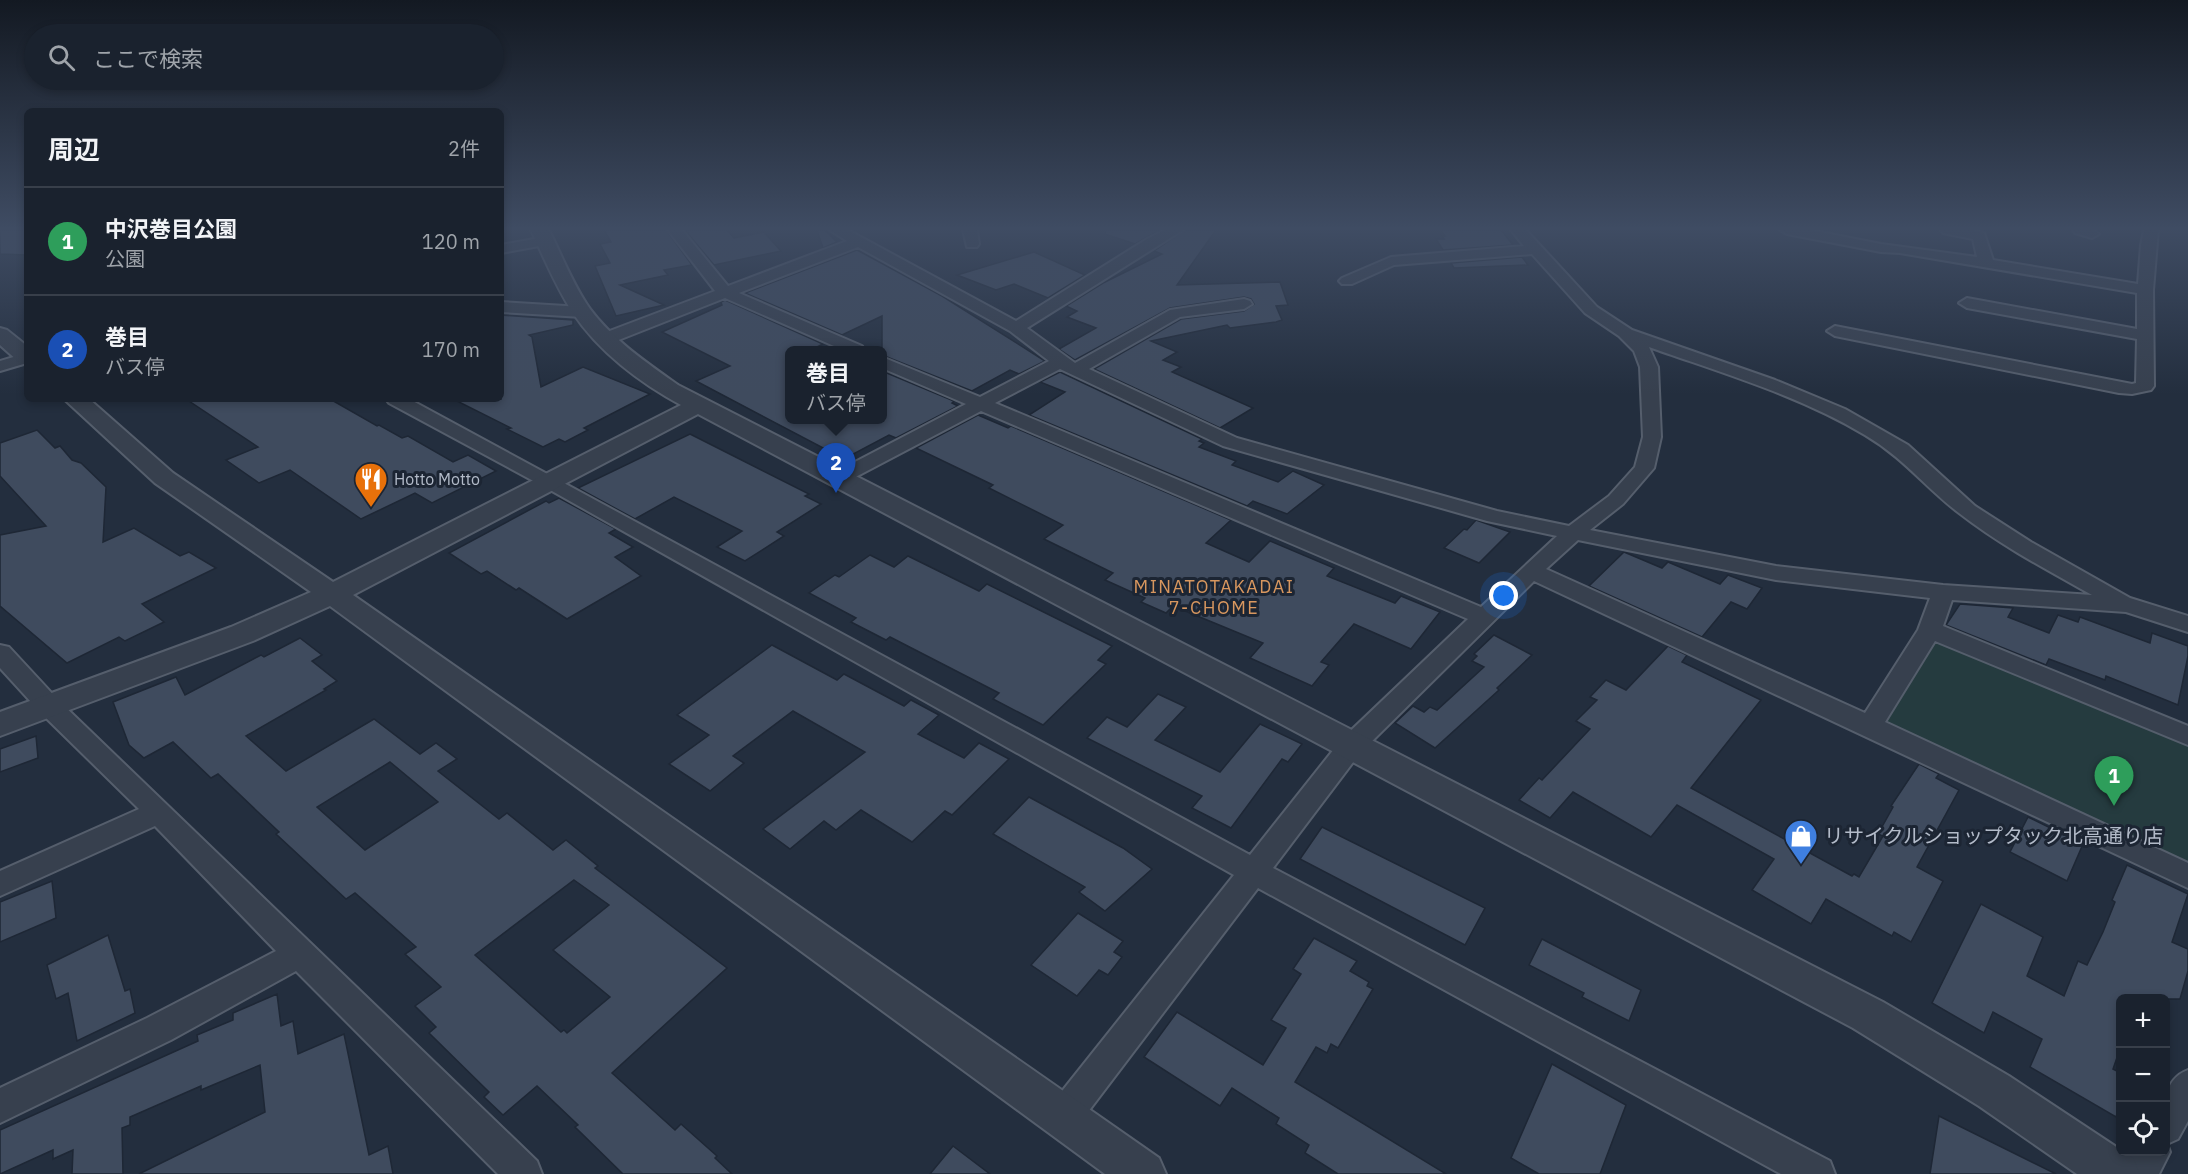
<!DOCTYPE html>
<html lang="ja">
<head>
<meta charset="utf-8">
<style>
	:root { --surface:#1a222e; --page:#232a36; --text:#f1f3f6; --muted:#9fa4aa; --line:#383f4a; --accent:#86b0fb }
	body { margin:0; font-family:"IBM Plex Sans","Noto Sans JP",sans-serif; background:var(--page); color:var(--text) }
	.controls { position:absolute; right:18px; bottom:18px; display:grid; overflow:hidden; border-radius:9px; box-shadow:0 3px 9px #0003 }
	.controls button { width:54px; height:54px; display:grid; place-items:center; padding:0; border:0; border-bottom:2px solid var(--line); background:var(--surface); color:var(--text); font:30px sans-serif }
	.you { position:absolute; left:1504px; top:596px; width:21px; height:21px; margin:-15px; border:4px solid #fff; border-radius:50%; background:#1a73e8; box-shadow:0 0 0 9px #1a73e833 }
	.badge { display:grid; place-items:center; width:39px; height:39px; border-radius:50%; background:var(--accent); color:#fff; font-size:20px; font-weight:700 }
	.pin { position:absolute; translate:-50% -50px; filter:drop-shadow(0 2px 3px #0008) }
	.pin::after { content:''; position:absolute; top:32px; width:21px; height:18px; background:inherit; clip-path:polygon(0 0,100% 0,50% 100%) }
	.popup { position:absolute; left:785px; top:346px; width:102px; height:78px; box-sizing:border-box; display:grid; place-content:center; border-radius:9px; background:var(--surface); filter:drop-shadow(0 2px 4px #0005); font-size:20px; white-space:nowrap; color:var(--muted) }
	.popup b { font-size:22px; color:var(--text) }
	.popup::after { content:''; position:absolute; left:50%; top:100%; margin-left:-12px; border:12px solid transparent; border-top-color:var(--surface) }
	.list { margin:0; padding:0; list-style:none }
	h2 { display:flex; justify-content:space-between; align-items:center; height:78px; margin:0; padding:0 24px; font-size:26px }
	h2 small { font-size:20px; font-weight:400; color:var(--muted) }
	.list li { display:grid; grid-template-columns:39px 1fr auto; gap:18px; align-items:center; box-sizing:border-box; height:108px; padding:0 24px; border-top:2px solid var(--line) }
	.list b { display:block; font-size:22px; white-space:nowrap }
	.list p { margin:0; font-size:20px; white-space:nowrap; color:var(--muted) }
	.list em { font-size:20px; font-style:normal; color:var(--muted) }
	.icon { flex:none; width:33px; height:33px; fill:none; stroke:currentColor; stroke-width:2; stroke-linecap:round; stroke-linejoin:round }
	.map { position:relative; flex:none; width:2188px; height:1174px; overflow:hidden }
	.search { position:absolute; background:var(--surface); box-shadow:0 3px 9px #0003; left:24px; top:24px; width:480px; height:66px; display:flex; align-items:center; gap:15px; box-sizing:border-box; padding:0 21px; border-radius:33px; color:var(--muted); font-size:22px }
	.panel { position:absolute; background:var(--surface); box-shadow:0 3px 9px #0003; left:24px; top:108px; width:480px; height:294px; border-radius:9px }
	.map>svg:first-child { display:block }
	.green { fill:#253b3f }
	.building { fill:#3f4b5e; stroke:#1e2735; stroke-width:1.5; fill-rule:evenodd }
	.lines { fill:none; stroke-linecap:round; stroke-linejoin:round }
	.minor-casing { stroke:#555e6c; stroke-width:4 }
	.tertiary-casing { stroke:#555e6c; stroke-width:4 }
	.minor { fill:#37404e; fill-rule:evenodd }
	.tertiary { fill:#37404e; fill-rule:evenodd }
	.labels { text-anchor:middle; stroke-width:6; stroke-linejoin:round; paint-order:stroke }
	.poi-label { font-size:16px; fill:#b3bbc9; stroke:#1c2533; text-anchor:start }
	.neighbourhood-label { font-size:18px; letter-spacing:1.5px; fill:#d8975f; stroke:#1c2533 }
	.near-poi-label { font-size:20px; fill:#b3bbc9; stroke:#1c2533; text-anchor:start }
</style>
</head>
<body>
<div class="map">
<svg width="2188" height="1174" viewBox="0 0 2188 1174">
	<rect width="100%" height="100%" fill="#232e3e"/>
	<!-- green -->
	<polygon class="green" points="1930,630 2188,736 2188,876 1870,726"/>
	<!-- building -->
	<g class="building">
		<polygon points="0,230 27,230 27,255 0,254"/>
		<polygon points="604,230 666,230 692,265 664,270 668,275 620,285 664,305 616,316 595,266 610,263 600,244 611,242"/>
		<polygon points="685,230 727,230 734,238 764,232 781,251 714,265"/>
		<polygon points="817,230 825,230 837,242 823,248"/>
		<polygon points="1106,230 1160,230 1135,244 1105,234"/>
		<polygon points="1185,230 1216,230 1177,285 1280,282 1288,305 1276,306 1282,320 1276,322 1230,328 1227,325 1151,341 1177,352 1163,360 1181,367 1172,372 1253,408 1220,428 1094,369 1181,319 1244,311 1254,304 1251,299 1244,297 1170,308 1075,360 1059,349 1096,328 1067,317 1077,311 1066,306 1103,283 1162,254 1154,251"/>
		<polygon points="1441,230 1501,230 1513,245 1443,250 1436,239 1444,239 1442,236 1445,236"/>
		<polygon points="857,250 942,296 1045,361 1019,374 1010,370 972,391 882,355 882,316 842,335 745,293"/>
		<polygon points="1034,252 1085,275 1048,298 1014,284 996,290 957,275"/>
		<polygon points="1522,257 1528,265 1454,268 1451,263"/>
		<polygon points="725,300 823,344 809,351 789,351 789,420 882,420 882,371 954,401 952,403 958,406 896,438 889,435 844,459 696,381 730,366 662,332 722,305 721,302"/>
		<polygon points="501,315 573,320 573,325 529,335 532,337 541,387 583,367 650,394 584,428 588,430 565,442 559,439 543,447 507,429 511,428 453,399 501,399"/>
		<polygon points="1060,372 1202,439 1199,441 1204,443 1199,447 1236,461 1232,465 1278,482 1293,471 1324,485 1287,514 1253,501 1247,506 1029,415 1065,392 1040,382"/>
		<polygon points="186,399 330,399 377,426 379,425 402,438 408,436 453,462 468,455 496,471 432,503 415,493 361,519 290,470 259,483 226,460 258,447"/>
		<polygon points="978,415 1008,428 1011,426 1231,520 1206,543 1249,562 1270,541 1334,568 1327,576 1395,603 1401,596 1440,612 1411,649 1354,624 1321,662 1329,665 1312,686 1250,658 1263,643 1173,606 1166,613 1141,602 1145,598 1105,580 1113,573 1044,539 1063,525 989,488 993,485 916,448"/>
		<polygon points="37,430 55,448 60,446 72,460 81,463 106,487 103,542 134,528 180,556 189,552 216,568 142,604 164,622 125,641 119,637 67,663 0,606 0,535 46,526 0,476 0,443"/>
		<polygon points="690,434 809,494 805,496 821,504 777,532 784,536 745,561 717,547 742,531 674,497 635,519 578,488"/>
		<polygon points="559,498 616,529 609,533 633,547 615,557 641,576 567,619 519,588 516,590 487,571 481,574 449,553 546,501 549,503"/>
		<polygon points="1476,520 1510,532 1479,563 1444,548 1464,529 1467,530"/>
		<polygon points="1624,552 1662,568 1668,562 1720,584 1728,575 1762,588 1747,609 1731,602 1702,637 1589,586"/>
		<polygon points="870,555 894,567 908,556 979,591 987,584 1112,646 1098,660 1106,664 1043,725 993,699 999,693 890,637 886,640 851,622 856,618 809,593 835,575 839,577"/>
		<polygon points="1960,604 2013,608 2008,617 2049,633 2058,615 2078,622 2080,617 2150,643 2152,633 2188,646 2188,656 2178,705 2106,676 2105,680 2049,659 2046,665 1946,625"/>
		<polygon points="1494,635 1532,655 1497,688 1499,690 1435,748 1395,723 1413,706 1424,712 1430,707 1437,710 1484,667 1472,661 1477,656 1474,654"/>
		<path d="M300 638 322 655 312 661 337 681 324 689 326 690 246 736 286 771 374 719 420 754 436 743 457 759 438 771 499 819 507 813 553 850 566 840 598 866 595 868 727 968 612 1073 675 1130 681 1124 717 1156 715 1158 732 1174H623L575 1127 578 1125 537 1086 503 1115 484 1097 489 1092 429 1033 436 1027 415 1006 441 987 405 954 416 947 355 893 346 899 276 834 279 832 218 774 211 778 173 742 144 758 129 745 113 702 176 677 185 695 261 655 264 657ZM390 762 438 802 365 850 317 807ZM574 880 609 905 553 950 610 997 567 1033 564 1030 561 1032 475 955Z"/>
		<polygon points="772,645 837,680 844,674 904,706 911,700 939,715 918,734 964,758 979,743 1009,759 952,815 945,811 912,842 861,810 836,830 824,821 790,849 763,829 865,752 793,711 733,756 744,763 710,791 669,764 709,735 677,715"/>
		<polygon points="1668,646 1687,655 1682,662 1761,700 1691,788 1852,876 1854,874 1859,877 1883,836 1878,834 1893,807 1891,806 1919,764 1939,774 1936,778 1959,790 1917,867 1943,881 1911,942 1894,932 1892,936 1826,899 1811,924 1752,890 1774,859 1677,805 1651,837 1573,792 1550,818 1519,800 1539,778 1542,780 1590,729 1576,721 1597,700 1590,697 1606,680 1626,690"/>
		<polygon points="1158,694 1186,707 1155,740 1220,772 1260,724 1302,744 1288,762 1282,759 1231,828 1192,808 1202,796 1087,738 1107,717 1127,727"/>
		<polygon points="36,736 38,758 0,772 0,749"/>
		<polygon points="1029,797 1123,848 1152,869 1105,911 1079,892 1085,887 993,834"/>
		<polygon points="2028,817 2083,844 2067,881 2010,852"/>
		<polygon points="1322,827 1485,908 1465,945 1300,859"/>
		<polygon points="2127,865 2188,894 2172,942 2188,949 2188,971 2180,999 2121,999 2121,1046 2113,1069 2121,1073 2121,1103 2116,1117 2030,1067 2042,1039 1993,1012 1984,1033 1932,1003 1981,904 2043,937 2027,976 2064,996 2078,961 2087,965 2103,932 2115,902 2112,900"/>
		<polygon points="52,881 56,918 0,942 0,902"/>
		<polygon points="1078,913 1123,941 1114,952 1122,957 1108,975 1099,970 1077,996 1031,965"/>
		<polygon points="108,935 125,991 130,989 135,1013 77,1041 68,993 56,999 47,965"/>
		<polygon points="1314,938 1357,961 1350,971 1369,982 1367,986 1373,989 1338,1048 1331,1044 1327,1053 1316,1047 1295,1082 1446,1174 1338,1174 1305,1153 1309,1145 1276,1124 1279,1118 1232,1088 1220,1106 1144,1057 1177,1012 1263,1065 1286,1028 1271,1020 1301,974 1293,969"/>
		<polygon points="1542,939 1641,990 1629,1021 1582,997 1584,993 1529,965"/>
		<polygon points="277,994 281,1026 293,1021 298,1054 344,1034 369,1155 388,1146 393,1174 139,1174 265,1112 260,1065 201,1090 201,1086 130,1117 130,1125 122,1128 123,1174 72,1174 73,1150 53,1159 53,1150 0,1174 0,1130 198,1041 197,1035 233,1020 233,1013"/>
		<polygon points="1552,1064 1626,1105 1600,1174 1539,1174 1511,1158"/>
		<polygon points="1939,1116 2056,1174 1930,1174"/>
		<polygon points="953,1146 990,1174 930,1174"/>
	</g>
	<g class="lines">
		<defs>
			<g id="minor">
				<path d="M668 230H682L728 286 847 241 830 230H848L1016 321 1147 239 1165 230H1183L1027 328 1075 363 1170 310 1244 299 1250 301 1252 304 1244 309 1180 317 1089 369 1237 438 1497 511 1569 526 1609 496 1635 467 1643 437 1640 367 1634 351 1619 336 1585 313 1532 254 1394 265 1352 284H1342L1339 281 1342 278 1391 257 1524 246 1511 230H1526L1597 307 1632 330 1775 380 1845 409 1908 445 1975 506 2031 542 2130 598 2188 616V632L2126 612 1952 600 1943 626 2188 726V745L1935 641 1885 722 2188 863V888L1534 581 1360 753 1273 868 1830 1161 1835 1174H1781L1258 888 1075 1129 1063 1134 1051 1129 1046 1117 1051 1105 1234 875 552 491 389 403 386 399H409L1250 855 1342 739 1468 619 981 411 846 482H832L829 478 832 474 966 404 882 368V357L980 397 1049 361 1010 331 858 247 739 293 862 346 864 350H843L725 298 611 343H599L597 339 599 335 715 291ZM1649 347C1722 373 1798 395 1865 435 1904 458 1925 487 1959 513 2000 545 2047 570 2092 595L1943 585 1776 566 1590 530 1623 504 1654 468 1661 437 1658 367ZM1060 369 1223 446 1487 521 1557 536 1481 607 995 403ZM1578 540 1776 580 1930 598 1918 630 1865 713 1546 569Z"/>
				<polygon points="963,230 977,230 979,244 977,247 967,247"/>
				<polygon points="1780,230 1810,230 1881,244 1977,257 1973,239 1943,233 1941,230 1971,230 1984,233 1993,260 2138,284 2141,245 2144,230 2158,230 2153,290 2154,386 2151,390 2132,394 2119,393 1835,336 1827,331 1835,326 2132,384 2136,383 2137,339 1967,308 1959,303 1967,298 2137,329 2137,293 1900,253 1881,252 1787,234"/>
				<polygon points="2073,230 2094,230 2099,234 2092,238 2075,233"/>
				<polygon points="545,237 550,238 552,241 550,244 501,253 501,245"/>
				<polygon points="501,302 582,307 590,312 582,317 501,312"/>
				<polygon points="27,353 27,363 0,371 0,361"/>
				<polygon points="0,645 9,647 59,701 537,1161 542,1174 498,1174 296,971 171,1040 0,1123 0,1088 147,1018 276,951 155,826 0,896 0,871 139,809 41,713 0,668"/>
				<path d="M2188 1070V1121L2178 1139 2167 1144 2170 1152 2159 1174H2121L2132 1152H2166C2166 1123 2156 1082 2188 1070Z"/>
			</g>
			<g id="tertiary">
				<path d="M531 230H549C562 256 573 285 590 309 613 340 647 363 678 385L1883 1002 2009 1076 2133 1158 2140 1174H2077L1979 1106 1853 1028 698 414 353 595 1159 1158 1166 1174H1105L330 606 253 641 0 736V712L231 627 311 592 155 483 64 399H89L173 473 333 582 681 405C640 383 598 351 573 313 556 287 544 258 531 230Z"/>
				<polygon points="0,328 7,330 27,346 27,364 19,362 0,345"/>
			</g>
		</defs>
		<!-- minor casing -->
		<use href="#minor" class="minor-casing"/>
		<!-- tertiary casing -->
		<use href="#tertiary" class="tertiary-casing"/>
		<!-- minor -->
		<use href="#minor" class="minor"/>
		<!-- tertiary -->
		<use href="#tertiary" class="tertiary"/>
	</g>
	<!-- sky -->
	<linearGradient id="sky" x2="0" y2="1"><stop stop-color="#131922"/><stop offset="0.58" stop-color="#3f4c63"/><stop offset="1" stop-color="#3f4c63" stop-opacity="0"/></linearGradient>
	<rect width="2188" height="394" fill="url(#sky)"/>
	<!-- icons -->
	<defs>
		<symbol id="restaurant-pin" viewBox="-11 -11 22 30"><path d="M0 17L-7.5 6A9.5 9.5 0 1 1 7.5 6Z" fill="#e8710a" stroke="#1c2533"/><path d="M-5-6h1v4h1v-4h1v4h1v-4h1v5L-1.5 .5V6h-2V.5L-5-1ZM5-6V6H3V1.5H1.5Q1.5-4 5-6Z" fill="#fff"/></symbol>
		<symbol id="shop-pin" viewBox="-11 -11 22 30"><path d="M0 17L-7.5 6A9.5 9.5 0 1 1 7.5 6Z" fill="#3f7fe0" stroke="#1c2533"/><path d="M-5-2.5h2.3a2.7 3.5 0 0 1 5.4 0H5L5.5 6h-11ZM-1.5-2.5h3a1.5 2.3 0 0 0-3 0Z" fill="#fff"/></symbol>
	</defs>
	<g fill-rule="evenodd">
		<use href="#restaurant-pin" x="352" y="460" width="38" height="52"/>
		<use href="#shop-pin" x="1782" y="817" width="38" height="52"/>
	</g>
	<g class="labels">
		<!-- poi labels -->
		<g class="poi-label">
			<text x="394" y="485">Hotto Motto</text>
		</g>
		<!-- neighbourhood labels -->
		<g class="neighbourhood-label">
			<text x="1214" y="593">MINATOTAKADAI<tspan x="1214" dy="21">7-CHOME</tspan></text>
		</g>
		<!-- near-poi labels -->
		<g class="near-poi-label">
			<text x="1824" y="843">リサイクルショップタック北高通り店</text>
		</g>
	</g>
</svg>
<div class="controls">
<button>+</button>
<button>−</button>
<button><svg class="icon" aria-label="locate" viewBox="0 0 24 24"><circle cx="12" cy="12" r="6"/><path d="M12 2v4M12 18v4M2 12h4M18 12h4"/></svg></button>
</div>
<div class="you"></div>
<div class="pin badge" style="left:2114px;top:806px;background:#2e9e5b">1</div>
<div class="pin badge" style="left:836px;top:493px;background:#1a4fb4">2</div>
<div class="popup"><b>巻目</b>バス停</div>
<div class="search"><svg class="icon" aria-label="search" viewBox="0 0 24 24"><circle cx="10" cy="10" r="6"/><path d="M15 15l6 6"/></svg>ここで検索</div>
<section class="panel">
<h2>周辺<small>2件</small></h2>
<ul class="list">
<li><span class="badge" style="background:#2e9e5b">1</span><div><b>中沢巻目公園</b><p>公園</p></div><em>120 m</em></li>
<li><span class="badge" style="background:#1a4fb4">2</span><div><b>巻目</b><p>バス停</p></div><em>170 m</em></li>
</ul>
</section>
</div>
</body>
</html>
